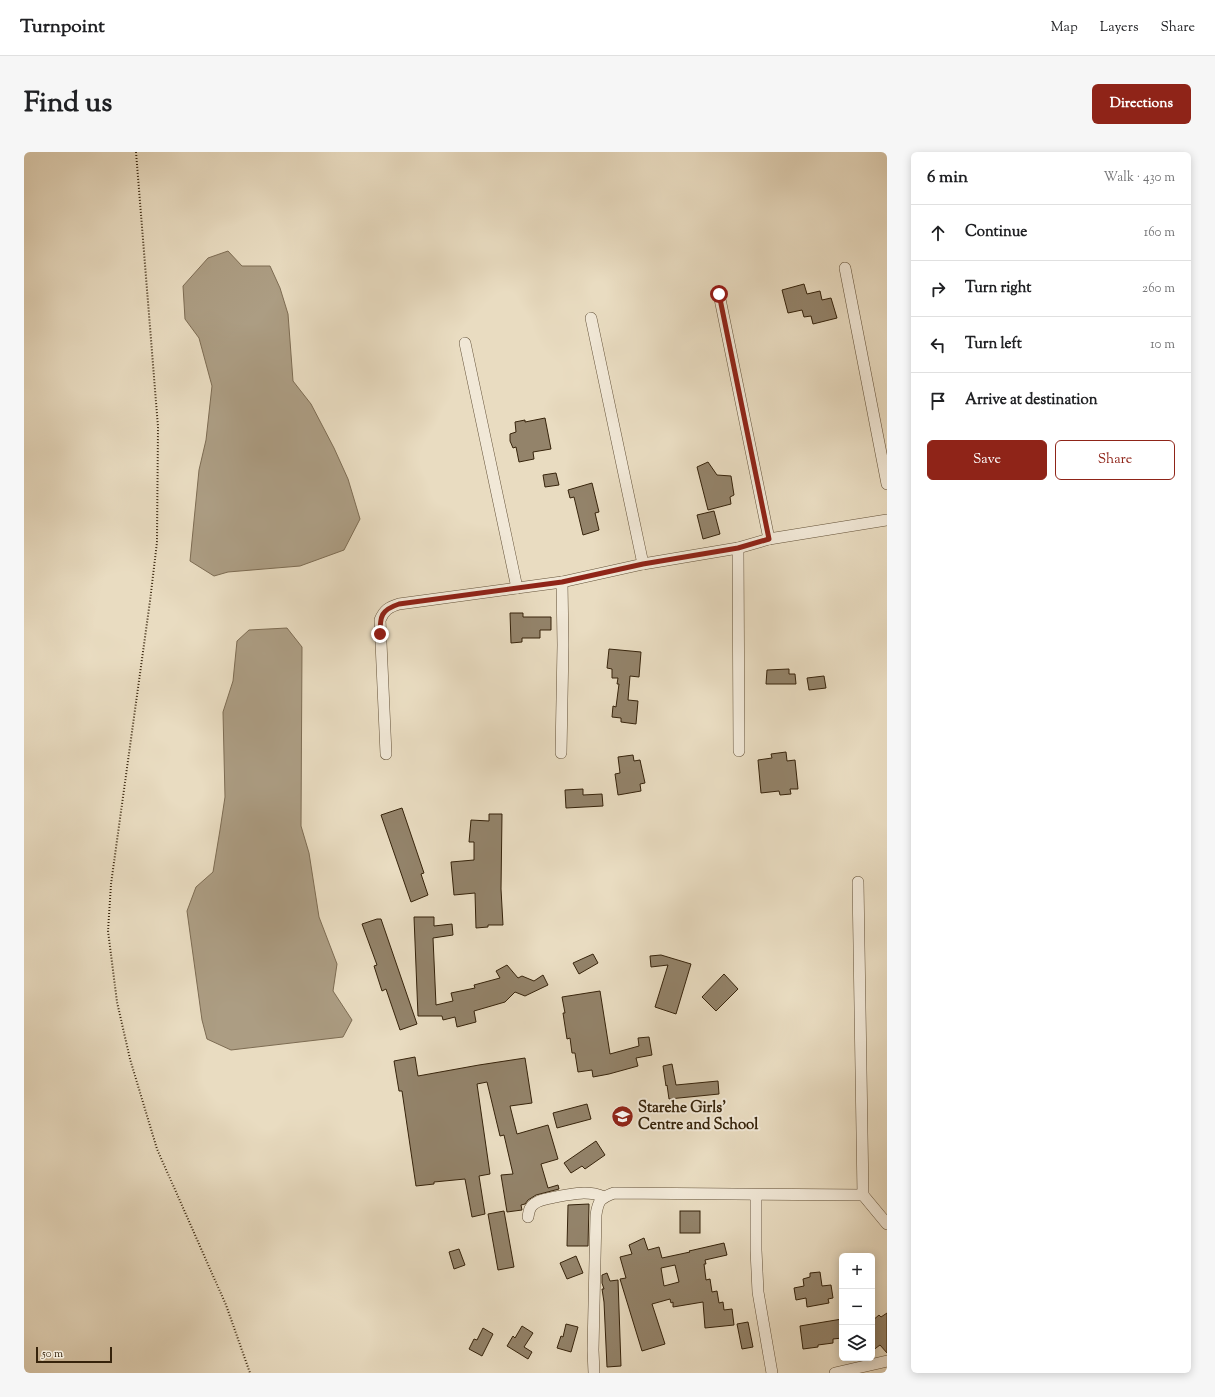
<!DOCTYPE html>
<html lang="en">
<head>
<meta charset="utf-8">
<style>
	:root { --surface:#fff; --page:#f6f6f6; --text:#202124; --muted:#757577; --line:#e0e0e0; --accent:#8f2418 }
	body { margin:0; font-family:"Sorts Mill Goudy",serif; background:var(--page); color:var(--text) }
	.controls { position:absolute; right:12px; bottom:12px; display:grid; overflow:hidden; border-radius:6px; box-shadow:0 2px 10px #0003 }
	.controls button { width:36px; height:36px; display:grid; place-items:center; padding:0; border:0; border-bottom:1px solid var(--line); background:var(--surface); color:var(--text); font:20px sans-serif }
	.scale { position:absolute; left:12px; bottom:10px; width:76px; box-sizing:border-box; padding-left:4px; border:2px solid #36230b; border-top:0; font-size:11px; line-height:14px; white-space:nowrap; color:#36230b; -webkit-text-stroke:3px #f1e8d7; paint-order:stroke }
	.stop { position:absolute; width:12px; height:12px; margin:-9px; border:3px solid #8f2418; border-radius:50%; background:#fff }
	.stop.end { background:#8f2418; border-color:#fff; box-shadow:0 1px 4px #0008 }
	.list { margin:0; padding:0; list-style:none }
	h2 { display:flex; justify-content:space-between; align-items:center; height:52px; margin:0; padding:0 16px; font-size:17px }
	h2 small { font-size:13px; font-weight:400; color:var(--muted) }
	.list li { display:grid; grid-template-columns:26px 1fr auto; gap:12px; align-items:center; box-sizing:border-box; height:56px; padding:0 16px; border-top:1px solid var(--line) }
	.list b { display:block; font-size:15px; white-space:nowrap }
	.list em { font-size:13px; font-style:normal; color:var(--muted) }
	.actions { display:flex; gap:8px; padding:12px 16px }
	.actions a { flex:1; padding:9px 0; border:1px solid var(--accent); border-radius:6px; text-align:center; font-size:14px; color:var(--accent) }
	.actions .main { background:var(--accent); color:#fff }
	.icon { flex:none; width:22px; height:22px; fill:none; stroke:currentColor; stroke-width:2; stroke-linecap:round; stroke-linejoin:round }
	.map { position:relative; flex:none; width:863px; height:1221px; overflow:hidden; border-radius:6px }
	header { display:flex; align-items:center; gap:24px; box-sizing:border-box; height:56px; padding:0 20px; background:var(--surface); border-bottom:1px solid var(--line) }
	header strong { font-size:19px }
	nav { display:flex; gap:22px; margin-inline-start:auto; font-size:14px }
	.intro { display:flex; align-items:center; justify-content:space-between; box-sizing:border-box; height:96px; padding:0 24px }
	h1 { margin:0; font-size:28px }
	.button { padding:10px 18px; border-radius:6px; background:var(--accent); color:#fff; font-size:14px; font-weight:700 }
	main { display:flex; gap:24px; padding:0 24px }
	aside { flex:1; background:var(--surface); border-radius:6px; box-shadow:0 2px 10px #0003 }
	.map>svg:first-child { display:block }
	.water { fill:#ac9d83; stroke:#7d6c53 }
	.building { fill:#93836a; stroke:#36230b; fill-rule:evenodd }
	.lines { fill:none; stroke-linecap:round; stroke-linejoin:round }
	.minor-casing { stroke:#635138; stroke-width:12 }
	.path { stroke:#36230b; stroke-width:2; stroke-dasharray:1 2; stroke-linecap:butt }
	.minor { stroke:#f1e8d7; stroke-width:11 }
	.route { stroke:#8f2418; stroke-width:5 }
	.labels { text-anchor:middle; stroke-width:4; stroke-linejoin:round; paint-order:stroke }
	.poi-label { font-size:15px; font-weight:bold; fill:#36230b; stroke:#f1e8d7; text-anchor:start }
</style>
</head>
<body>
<header>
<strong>Turnpoint</strong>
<nav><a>Map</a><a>Layers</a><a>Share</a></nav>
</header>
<div class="intro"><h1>Find us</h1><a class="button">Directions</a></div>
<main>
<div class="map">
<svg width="863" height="1221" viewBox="0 0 863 1221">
	<rect width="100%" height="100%" fill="#e9dcc1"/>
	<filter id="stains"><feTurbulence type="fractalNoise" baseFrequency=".005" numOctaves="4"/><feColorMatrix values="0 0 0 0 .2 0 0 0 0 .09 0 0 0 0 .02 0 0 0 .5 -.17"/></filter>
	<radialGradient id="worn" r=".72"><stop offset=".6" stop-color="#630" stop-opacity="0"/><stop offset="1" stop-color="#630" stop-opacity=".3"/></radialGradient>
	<!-- water -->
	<g class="water">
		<polygon points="204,99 218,114 246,114 256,136 264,162 269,229 287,252 310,296 324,327 336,367 320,398 276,414 204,420 190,424 166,409 175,318 182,288 188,234 175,186 161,167 159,134 184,106"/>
		<polygon points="263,476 278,495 277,674 285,701 295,765 313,812 309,839 328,868 319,885 207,898 183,887 178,868 163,759 172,735 189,720 196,678 201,645 199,560 209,529 213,489 225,478"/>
	</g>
	<!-- building -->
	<g class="building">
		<polygon points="780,132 783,142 796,139 798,148 807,146 813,166 789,172 787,164 780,165 778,158 764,161 758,138"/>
		<polygon points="521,266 527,297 509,300 510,307 495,310 492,295 489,296 486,289 486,282 492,280 491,270 501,268 501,270"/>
		<polygon points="684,310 693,323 707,324 710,343 706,345 707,352 684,358 673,315"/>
		<polygon points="532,321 535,333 521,335 519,323"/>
		<polygon points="568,331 575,360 571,361 575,378 559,383 550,345 546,346 544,338"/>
		<polygon points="690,359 696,382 679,387 673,363"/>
		<polygon points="486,461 499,461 499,465 527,465 527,478 516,478 516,486 498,486 498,490 487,491"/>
		<polygon points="585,497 617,500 615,525 606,524 604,548 614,549 612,572 597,570 597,566 588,565 589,554 592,555 595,532 593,532 594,526 588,526 588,517 583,516"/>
		<polygon points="765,517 765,522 771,522 772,532 742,532 743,518"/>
		<polygon points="800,524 802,536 785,538 783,526"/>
		<polygon points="762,600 763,609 771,608 774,637 766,637 767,642 756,643 755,639 737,641 734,608 748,606 747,602"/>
		<polygon points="609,603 610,609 616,608 621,631 616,632 617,639 594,643 591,622 596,621 594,605"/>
		<polygon points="559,637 559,643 578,642 579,654 542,656 541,638"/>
		<polygon points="378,656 400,721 397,722 404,743 387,750 357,663"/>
		<polygon points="465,662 478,662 477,737 479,773 464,773 464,775 452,776 451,741 430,743 427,710 450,708 450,690 445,690 447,668 465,669"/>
		<polygon points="390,765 410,765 410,774 428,772 429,783 409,786 412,853 429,849 427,841 451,836 450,833 476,826 472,819 483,813 494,826 498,824 510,829 519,823 524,833 501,844 491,840 481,850 450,859 452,870 433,875 431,865 419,868 418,864 394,864"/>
		<polygon points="353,767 357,767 393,872 376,878 362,837 358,839 350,814 353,813 338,772"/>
		<polygon points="569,802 574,811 555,822 549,811"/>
		<polygon points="637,803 667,812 652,862 631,855 644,813 627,815 626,804"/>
		<polygon points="700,822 714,837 692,859 678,845"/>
		<polygon points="576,839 586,902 615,894 614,886 625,885 628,903 612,906 614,914 585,922 569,925 568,918 554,920 551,901 548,901 546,886 543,887 539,861 541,861 538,845"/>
		<polygon points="391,905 394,924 455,913 501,906 508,951 486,954 493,982 524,973 534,1007 517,1012 524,1036 534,1033 535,1037 512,1043 504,1048 501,1052 497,1053 498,1058 483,1060 477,1023 489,1022 480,983 476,984 463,930 453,932 466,1022 455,1024 461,1062 448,1065 441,1027 410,1030 410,1032 392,1034 378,939 375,939 370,909"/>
		<polygon points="648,912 652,933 694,929 695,942 645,947 643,933 642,934 639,914"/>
		<polygon points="563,952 567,967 533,976 529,961"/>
		<polygon points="572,989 581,1003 561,1017 558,1014 547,1021 540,1011"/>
		<polygon points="565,1052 564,1094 543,1094 544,1053"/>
		<polygon points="480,1059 490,1115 474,1118 464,1062"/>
		<rect x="656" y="1059" width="20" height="22"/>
		<path d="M620 1086 624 1098 635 1095 638 1106 666 1100 665 1099 700 1091 703 1103 681 1108 682 1112H680L682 1128 686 1127 688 1140 693 1139 695 1151 699 1150 700 1158 708 1157 710 1173 681 1176 679 1150 649 1155V1150L647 1151 646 1147 628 1152 641 1192 618 1199 596 1127 602 1126 596 1105 608 1102 605 1093ZM651 1113 655 1130 640 1134 637 1116Z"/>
		<polygon points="435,1097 441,1113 430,1117 425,1100"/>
		<polygon points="552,1104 559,1121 543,1127 536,1111"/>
		<polygon points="796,1120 798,1134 807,1133 809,1146 804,1147 805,1151 783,1155 782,1146 772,1148 770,1136 780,1134 779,1127 786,1125 786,1121"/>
		<polygon points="583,1121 586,1129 594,1128 597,1214 583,1215 580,1150 578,1137 580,1137 578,1131 578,1123"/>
		<polygon points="863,1161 863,1201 856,1193 848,1199 848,1169 855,1163 857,1165"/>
		<polygon points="818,1167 818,1186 809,1187 809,1191 794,1193 794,1195 779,1197 776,1174"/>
		<polygon points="724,1170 729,1195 718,1197 713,1172"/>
		<polygon points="542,1172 554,1175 547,1200 533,1196 537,1184 539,1185"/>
		<polygon points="498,1174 509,1181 500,1195 508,1200 504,1207 483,1194 489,1184 491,1186"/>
		<polygon points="459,1176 469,1182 458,1204 445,1197 450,1187 453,1188"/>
	</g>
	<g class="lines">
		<defs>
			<g id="minor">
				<polyline points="821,116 863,332"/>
				<polyline points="695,142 745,387"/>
				<polyline points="567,166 619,412"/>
				<polyline points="441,191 493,436"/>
				<polyline points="714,396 715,599"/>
				<polyline points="537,601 539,493 538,430"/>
				<path d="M362 602 356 468C360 458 365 455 375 452L538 430 619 412 714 396 745 387 863 368"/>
				<polyline points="834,730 839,1043"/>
				<polyline points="732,1043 732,1098 734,1140 748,1221"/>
				<path d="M504 1065C505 1060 505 1055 510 1052 516 1047 524 1047 531 1045 547 1042 564 1038 580 1045"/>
				<path d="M570 1221 569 1198 572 1063C574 1049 576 1046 590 1041L839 1043 863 1072"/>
				<polyline points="811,1221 863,1209"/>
			</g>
		</defs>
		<!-- minor casing -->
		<use href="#minor" class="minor-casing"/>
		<!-- path -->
		<polyline class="path" points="112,0 134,275 133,390 126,449 87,732 84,779 93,850 106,907 133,997 202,1153 226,1221"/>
		<!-- minor -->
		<use href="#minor" class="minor"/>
	</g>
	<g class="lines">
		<!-- route -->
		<path class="route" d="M356 482C356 464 357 458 375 452L538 430 619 412 714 396 745 387 695 142"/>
	</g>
	<!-- icons -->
	<defs>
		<symbol id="school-disc" viewBox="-11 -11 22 22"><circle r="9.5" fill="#8f2418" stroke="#f1e8d7"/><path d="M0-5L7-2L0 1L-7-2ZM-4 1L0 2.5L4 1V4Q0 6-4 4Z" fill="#fff"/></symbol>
	</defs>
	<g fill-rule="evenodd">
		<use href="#school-disc" x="586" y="952" width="25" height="25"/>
	</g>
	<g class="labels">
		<!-- poi labels -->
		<g class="poi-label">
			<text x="614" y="960">Starehe Girls'<tspan x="614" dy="17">Centre and School</tspan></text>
		</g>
	</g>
	<rect width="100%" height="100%" filter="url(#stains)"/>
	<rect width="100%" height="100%" fill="url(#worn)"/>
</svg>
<div class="controls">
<button>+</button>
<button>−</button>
<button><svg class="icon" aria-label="layers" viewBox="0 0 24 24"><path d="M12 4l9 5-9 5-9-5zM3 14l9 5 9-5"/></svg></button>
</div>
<div class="scale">50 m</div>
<div class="stop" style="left:695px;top:142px"></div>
<div class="stop end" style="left:356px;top:482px"></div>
</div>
<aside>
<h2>6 min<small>Walk · 430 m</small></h2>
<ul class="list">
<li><svg class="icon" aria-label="ahead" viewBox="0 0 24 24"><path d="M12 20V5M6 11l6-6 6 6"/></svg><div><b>Continue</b></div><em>160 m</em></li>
<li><svg class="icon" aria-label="right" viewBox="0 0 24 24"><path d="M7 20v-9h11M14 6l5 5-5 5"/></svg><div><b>Turn right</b></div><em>260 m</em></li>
<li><svg class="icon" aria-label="left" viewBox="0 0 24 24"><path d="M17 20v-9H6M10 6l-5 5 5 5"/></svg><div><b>Turn left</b></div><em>10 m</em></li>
<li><svg class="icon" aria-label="arrive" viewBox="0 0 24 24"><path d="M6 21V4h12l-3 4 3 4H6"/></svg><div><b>Arrive at destination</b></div></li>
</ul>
<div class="actions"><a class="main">Save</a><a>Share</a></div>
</aside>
</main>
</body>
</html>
